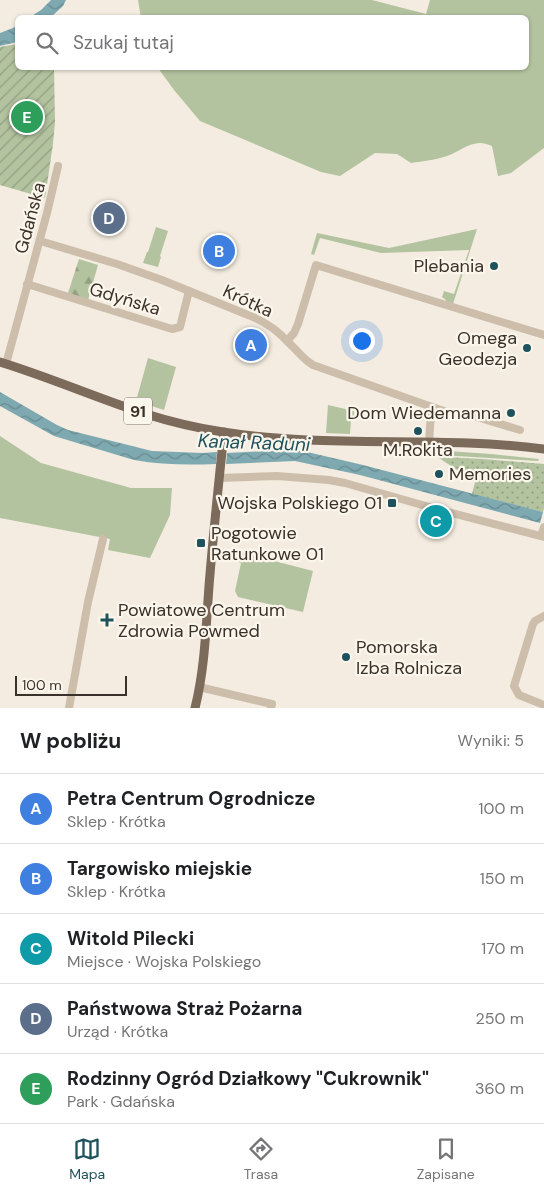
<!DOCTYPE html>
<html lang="pl">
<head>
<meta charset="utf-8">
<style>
	:root { --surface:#fff; --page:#f6f6f6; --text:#202124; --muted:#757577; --line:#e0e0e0; --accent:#1e525d }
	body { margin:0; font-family:"DM Sans",sans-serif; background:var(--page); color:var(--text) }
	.scale { position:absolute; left:15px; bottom:12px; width:112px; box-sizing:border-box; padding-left:5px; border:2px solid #3a312a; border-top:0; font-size:14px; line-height:18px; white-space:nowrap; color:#3a312a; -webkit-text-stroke:4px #fbf6ec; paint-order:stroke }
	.you { position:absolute; left:361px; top:340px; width:18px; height:18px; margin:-12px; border:4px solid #fff; border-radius:50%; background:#1a73e8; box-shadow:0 0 0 8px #1a73e833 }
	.badge { display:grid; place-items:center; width:32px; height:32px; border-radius:50%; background:var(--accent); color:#fff; font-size:16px; font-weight:700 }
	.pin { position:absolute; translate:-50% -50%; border:2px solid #fff; box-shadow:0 1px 5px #0006 }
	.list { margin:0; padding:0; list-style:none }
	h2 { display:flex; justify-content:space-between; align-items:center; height:65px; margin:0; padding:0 20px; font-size:21px }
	h2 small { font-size:16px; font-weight:400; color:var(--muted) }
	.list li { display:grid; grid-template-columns:32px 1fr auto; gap:15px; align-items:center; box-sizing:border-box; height:70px; padding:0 20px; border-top:1px solid var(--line) }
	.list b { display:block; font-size:19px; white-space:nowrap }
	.list p { margin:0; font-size:16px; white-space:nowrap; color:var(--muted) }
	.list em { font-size:16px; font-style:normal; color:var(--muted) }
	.icon { flex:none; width:28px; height:28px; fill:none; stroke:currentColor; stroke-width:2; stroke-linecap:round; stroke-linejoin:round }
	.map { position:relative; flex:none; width:544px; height:708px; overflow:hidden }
	.search { position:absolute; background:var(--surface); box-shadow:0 1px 4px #0004; left:15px; right:15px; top:15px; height:55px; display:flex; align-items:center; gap:12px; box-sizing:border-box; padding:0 18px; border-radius:8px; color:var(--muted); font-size:19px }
	.sheet { height:415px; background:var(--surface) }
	nav { display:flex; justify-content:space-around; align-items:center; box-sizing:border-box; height:70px; border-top:1px solid var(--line); background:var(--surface); font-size:14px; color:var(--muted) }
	nav a { display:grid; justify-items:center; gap:2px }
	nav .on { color:var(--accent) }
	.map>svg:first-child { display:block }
	.grass { fill:#b3c39f }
	.forest { fill:url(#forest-firs) }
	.park { fill:url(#park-dots) }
	.garden { fill:url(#garden-furrows) }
	.water { fill:url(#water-waves) }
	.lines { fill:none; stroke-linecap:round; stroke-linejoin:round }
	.minor { stroke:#ccbeab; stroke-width:8 }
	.major { stroke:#7c6a5b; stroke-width:9 }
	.poi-dot { fill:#1e525d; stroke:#fbf6ec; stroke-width:2 }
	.labels { text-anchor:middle; stroke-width:4.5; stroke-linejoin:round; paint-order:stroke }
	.shield { fill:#fbf6ec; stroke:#746c64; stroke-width:1 }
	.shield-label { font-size:16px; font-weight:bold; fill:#3a312a }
	.street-label { font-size:18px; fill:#3a312a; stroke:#fbf6ec }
	.poi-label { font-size:18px; fill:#3a312a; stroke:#fbf6ec; text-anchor:end }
	.water-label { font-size:19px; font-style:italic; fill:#1e525d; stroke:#fbf6ec }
</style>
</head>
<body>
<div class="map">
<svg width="544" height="708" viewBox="0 0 544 708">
	<defs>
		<pattern id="forest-firs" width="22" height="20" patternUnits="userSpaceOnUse" patternTransform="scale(1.25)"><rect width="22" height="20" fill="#b3c39f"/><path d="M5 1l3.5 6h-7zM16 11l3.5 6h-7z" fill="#939f82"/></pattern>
		<pattern id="park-dots" width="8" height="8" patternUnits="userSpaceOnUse" patternTransform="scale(1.25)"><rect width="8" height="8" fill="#b3c39f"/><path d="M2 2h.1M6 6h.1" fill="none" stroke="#939f82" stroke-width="1.8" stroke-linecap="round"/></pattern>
		<pattern id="garden-furrows" width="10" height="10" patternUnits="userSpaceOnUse" patternTransform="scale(1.25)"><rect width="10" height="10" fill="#b3c39f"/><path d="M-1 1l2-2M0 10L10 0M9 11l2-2" fill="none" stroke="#939f82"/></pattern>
		<pattern id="water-waves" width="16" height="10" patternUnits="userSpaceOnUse" patternTransform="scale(1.25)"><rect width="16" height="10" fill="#7ea9b1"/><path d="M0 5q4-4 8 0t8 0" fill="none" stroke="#688a90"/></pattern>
	</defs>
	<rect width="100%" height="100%" fill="#f4ece0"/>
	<!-- grass -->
	<g class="grass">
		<path d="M138 0H372L426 14 430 0H544V148L511 173 498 176 492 146C473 137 464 150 447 156 436 160 423 161 411 163L397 154 375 153 340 176 321 172 200 121 174 90 158 68H526V18H141Z"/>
		<polygon points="156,227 168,231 160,256 161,257 158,267 143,263 147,252 148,252"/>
		<polygon points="477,229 453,304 446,302 446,300 442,297 444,291 454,294 469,250 381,253 320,238 314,255 311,254 317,233 389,248"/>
		<polygon points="148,358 176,367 164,410 136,401"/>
		<polygon points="328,405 354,411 354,416 351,420 350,434 326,433"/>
		<polygon points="0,436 41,463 131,488 172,488 170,515 150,558 108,550 110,539 0,518"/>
		<polygon points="433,450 491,454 539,459 538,461 439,455"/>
		<polygon points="239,552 313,571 303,612 238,597 235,591 241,563 237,561"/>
	</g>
	<!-- forest -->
	<polygon class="forest" points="79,259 98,265 88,300 68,293"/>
	<!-- park -->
	<polygon class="park" points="443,457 483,459 544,464 544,508 543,512 472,494 475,482 439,458"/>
	<!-- garden -->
	<polygon class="garden" points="17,44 18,68 54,68 55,122 53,144 45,198 0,185 0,47"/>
	<!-- water -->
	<g class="water">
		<polygon points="51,0 66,0 63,6 51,17 30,17 41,10"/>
		<polygon points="17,26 17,42 0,46 0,33 13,28"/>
		<path d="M0 392 57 425 68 430 152 451 203 453 217 452 216 464C188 465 162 465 134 460L54 436 0 406Z"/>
		<polygon points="290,450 303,451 363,465 543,512 540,523 360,475 295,461 226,464 227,453"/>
	</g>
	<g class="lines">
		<!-- minor -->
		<g class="minor">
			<path d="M40 241 117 264 162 280 253 317C267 323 279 332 289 343 297 350 303 359 313 365L432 407 431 412 429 443"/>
			<polyline points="27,284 172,329 180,327 189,291"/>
			<polyline points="287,341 294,333 298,324 316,265 544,335"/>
			<polyline points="6,364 47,213 58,166"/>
			<polyline points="432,407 453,414 477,417 490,421 520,430"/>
			<polyline points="219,478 277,476 329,480 345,483 440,510 544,537"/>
			<polyline points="541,536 544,527"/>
			<polyline points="544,616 535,621 533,624 514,686 519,695 544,705"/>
			<polyline points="199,687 272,704 271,708"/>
			<polyline points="69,708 88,602 103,539"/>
		</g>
		<!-- major -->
		<g class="major">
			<path d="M0 362C49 377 97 398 146 414 171 422 197 428 223 432 330 449 438 435 544 449"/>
			<path d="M195 708C206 664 206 619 210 574 214 527 219 480 224 432"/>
		</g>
	</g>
	<!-- markers -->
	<g class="poi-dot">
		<circle cx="494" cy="266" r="5"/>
		<circle cx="527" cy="348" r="5"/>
		<circle cx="511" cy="413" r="5"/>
		<circle cx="418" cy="431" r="5"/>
		<circle cx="439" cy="474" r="5"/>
		<rect x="387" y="498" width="10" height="10" rx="2.5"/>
		<rect x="196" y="538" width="10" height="10" rx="2.5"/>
		<path d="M104.5 612.5h5v5h5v5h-5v5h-5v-5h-5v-5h5z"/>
		<circle cx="346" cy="657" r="5"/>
	</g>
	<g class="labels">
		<!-- shield labels -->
		<rect class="shield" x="124" y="397.5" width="28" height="27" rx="4"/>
		<g class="shield-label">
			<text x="138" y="417">91</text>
		</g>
		<!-- street labels -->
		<g class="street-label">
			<text transform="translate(30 218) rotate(-75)" y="6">Gdańska</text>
			<text transform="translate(125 299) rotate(17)" y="6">Gdyńska</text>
			<text transform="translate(248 301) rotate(25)" y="6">Krótka</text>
		</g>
		<!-- poi labels -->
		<g class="poi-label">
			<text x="484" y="272">Plebania</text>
			<text x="517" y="344">Omega<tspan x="517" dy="21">Geodezja</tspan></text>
			<text x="501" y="419">Dom Wiedemanna</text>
			<text x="418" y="456" text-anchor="middle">M.Rokita</text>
			<text x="449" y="480" text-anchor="start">Memories</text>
			<text x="382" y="509">Wojska Polskiego 01</text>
			<text x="211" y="539" text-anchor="start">Pogotowie<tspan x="211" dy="21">Ratunkowe 01</tspan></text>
			<text x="118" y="616" text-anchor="start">Powiatowe Centrum<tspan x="118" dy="21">Zdrowia Powmed</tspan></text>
			<text x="356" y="653" text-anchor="start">Pomorska<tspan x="356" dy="21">Izba Rolnicza</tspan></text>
		</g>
		<!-- water labels -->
		<g class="water-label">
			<text transform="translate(254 442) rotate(2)" y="7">Kanał Raduni</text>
		</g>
	</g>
</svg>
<div class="scale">100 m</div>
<div class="you"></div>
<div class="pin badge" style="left:251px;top:345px;background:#3f7fe0">A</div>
<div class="pin badge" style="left:219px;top:251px;background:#3f7fe0">B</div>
<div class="pin badge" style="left:436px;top:521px;background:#0f9aa8">C</div>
<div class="pin badge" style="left:109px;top:218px;background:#5c6f8a">D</div>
<div class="pin badge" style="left:27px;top:117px;background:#2e9e5b">E</div>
<div class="search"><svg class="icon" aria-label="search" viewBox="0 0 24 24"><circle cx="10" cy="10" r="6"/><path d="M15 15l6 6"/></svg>Szukaj tutaj</div>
</div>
<section class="sheet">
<h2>W pobliżu<small>Wyniki: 5</small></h2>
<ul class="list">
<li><span class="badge" style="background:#3f7fe0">A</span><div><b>Petra Centrum Ogrodnicze</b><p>Sklep · Krótka</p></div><em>100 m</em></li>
<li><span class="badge" style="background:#3f7fe0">B</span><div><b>Targowisko miejskie</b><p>Sklep · Krótka</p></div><em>150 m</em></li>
<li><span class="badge" style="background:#0f9aa8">C</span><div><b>Witold Pilecki</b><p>Miejsce · Wojska Polskiego</p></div><em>170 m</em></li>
<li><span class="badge" style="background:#5c6f8a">D</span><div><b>Państwowa Straż Pożarna</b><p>Urząd · Krótka</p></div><em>250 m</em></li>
<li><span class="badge" style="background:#2e9e5b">E</span><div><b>Rodzinny Ogród Działkowy &quot;Cukrownik&quot;</b><p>Park · Gdańska</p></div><em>360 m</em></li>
</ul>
</section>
<nav>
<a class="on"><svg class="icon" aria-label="map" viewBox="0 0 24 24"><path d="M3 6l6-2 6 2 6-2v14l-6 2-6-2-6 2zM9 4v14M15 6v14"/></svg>Mapa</a>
<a><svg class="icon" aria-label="directions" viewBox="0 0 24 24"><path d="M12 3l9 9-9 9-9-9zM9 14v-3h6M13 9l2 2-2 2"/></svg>Trasa</a>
<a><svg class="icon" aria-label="saved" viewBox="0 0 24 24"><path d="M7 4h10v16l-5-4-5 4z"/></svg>Zapisane</a>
</nav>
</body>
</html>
